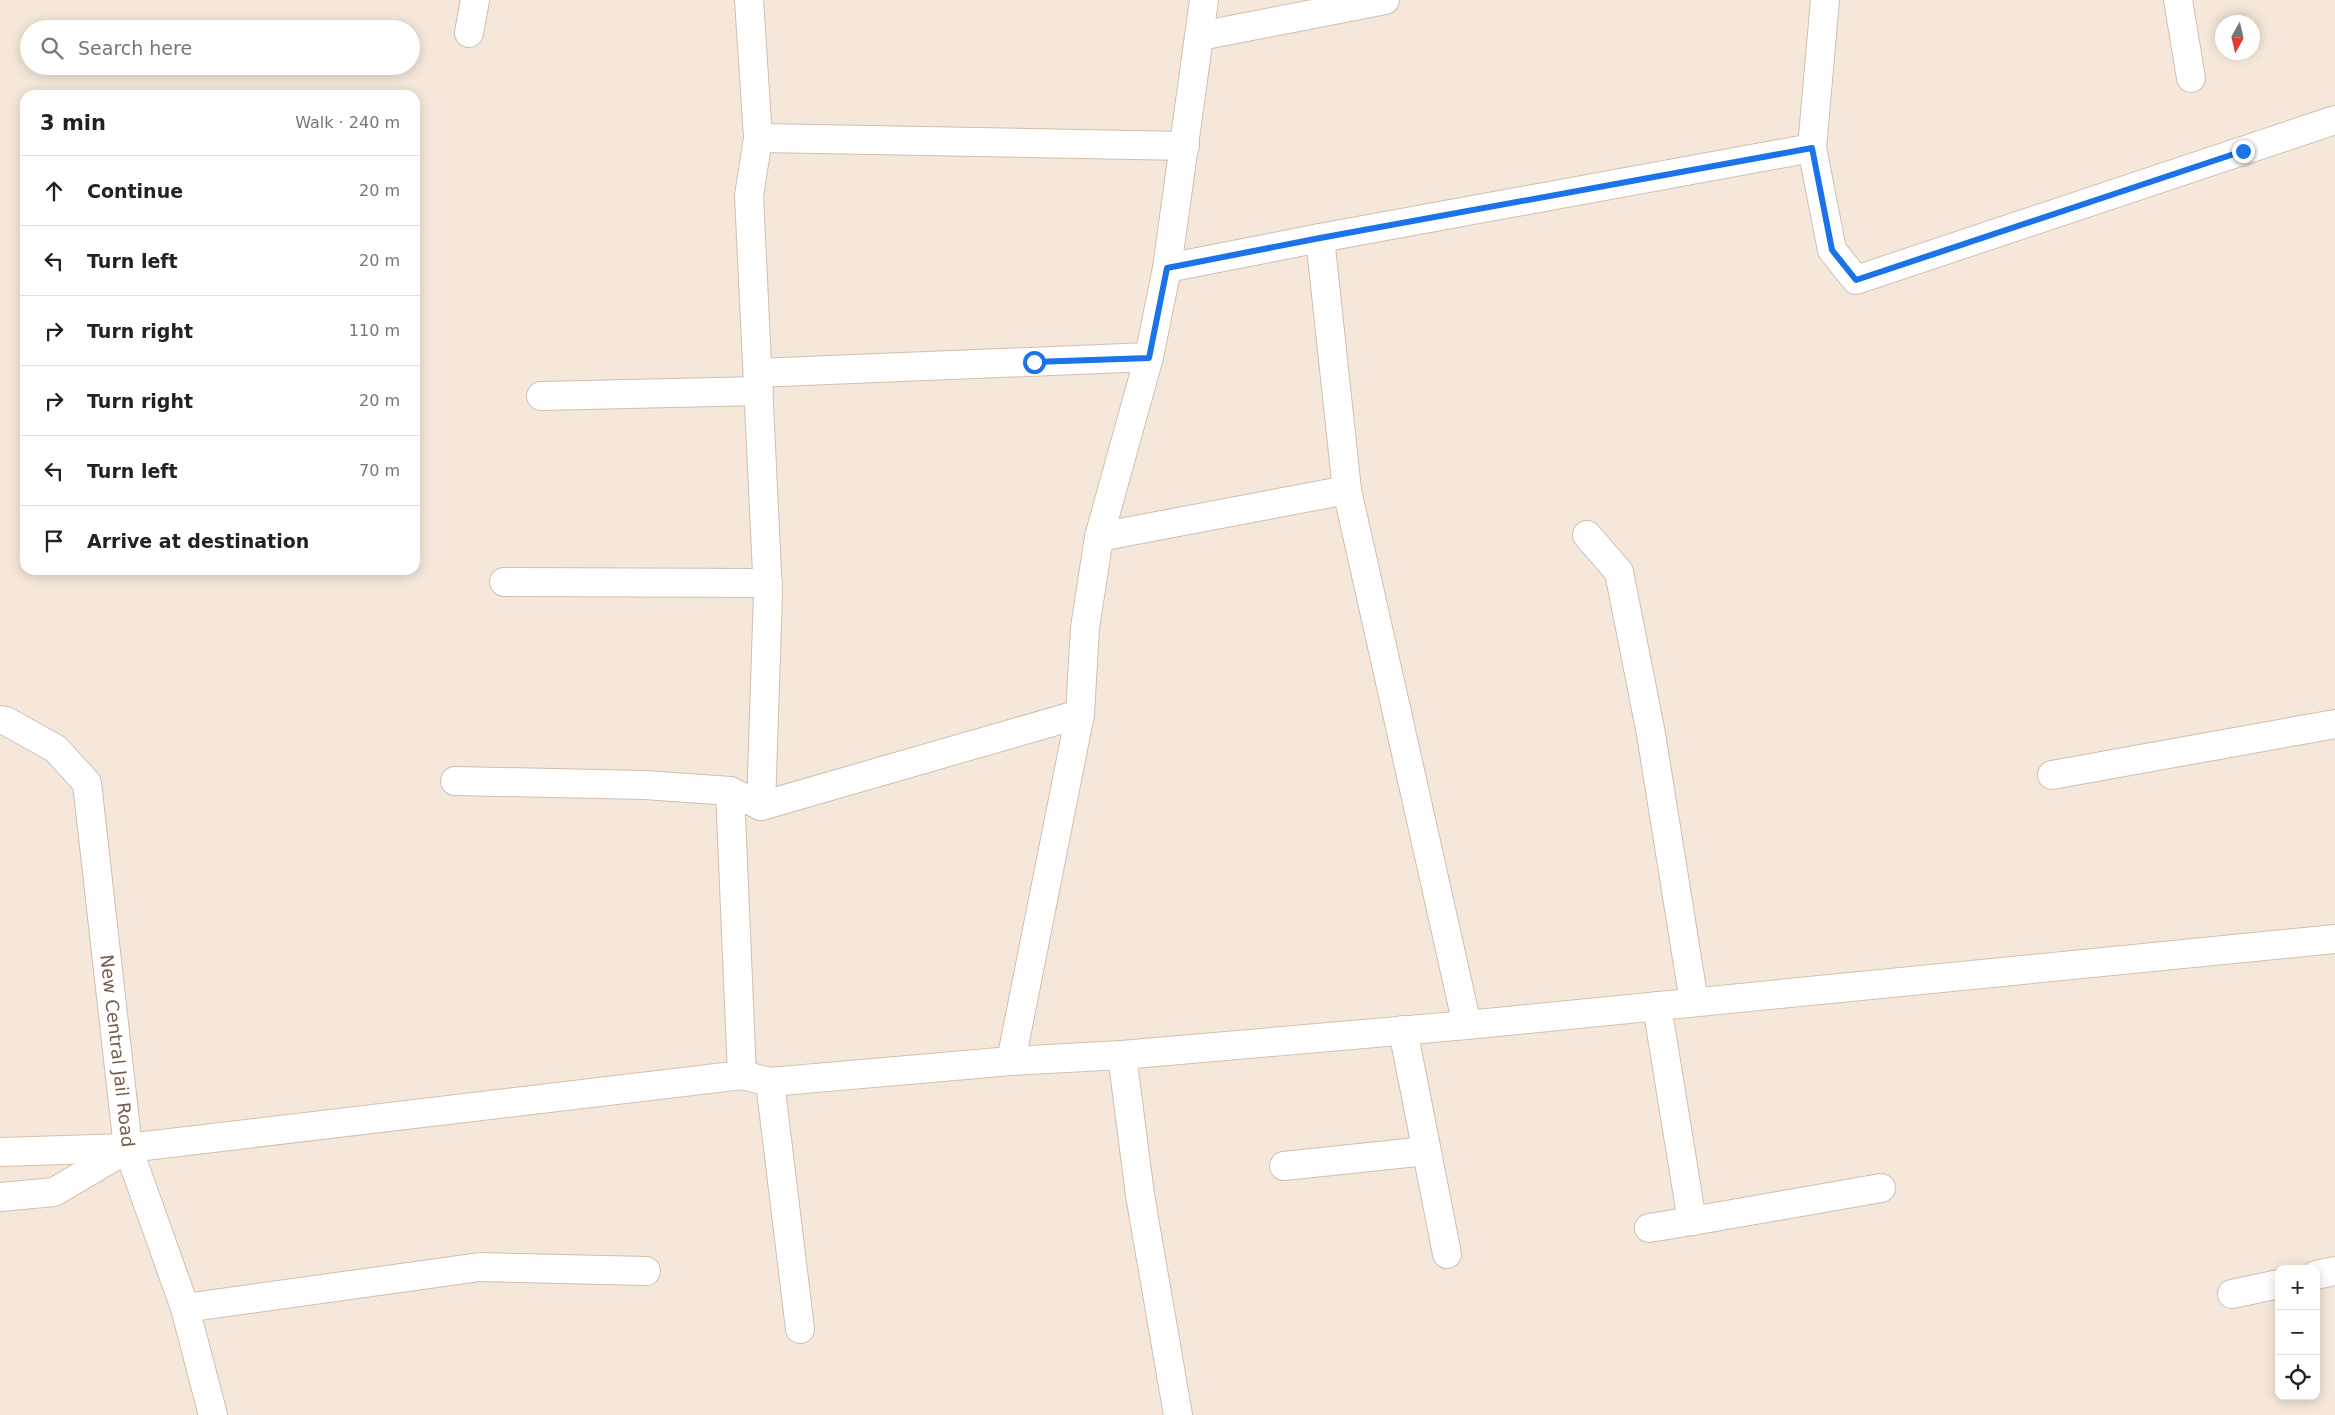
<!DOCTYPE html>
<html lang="en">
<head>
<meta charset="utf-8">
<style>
	:root { --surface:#fff; --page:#f2f2f2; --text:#222; --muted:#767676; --line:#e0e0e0 }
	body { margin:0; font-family:"DejaVu Sans",sans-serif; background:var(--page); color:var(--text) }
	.controls { position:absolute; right:15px; bottom:15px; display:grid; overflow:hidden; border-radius:10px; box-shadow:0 2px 12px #0003 }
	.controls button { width:45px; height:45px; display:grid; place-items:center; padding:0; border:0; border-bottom:1px solid var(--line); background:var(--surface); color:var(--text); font:25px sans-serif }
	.compass { position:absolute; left:2215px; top:15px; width:45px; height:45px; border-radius:50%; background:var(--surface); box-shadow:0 2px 12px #0003; rotate:188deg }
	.stop { position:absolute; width:15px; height:15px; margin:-11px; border:4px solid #1a73e8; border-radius:50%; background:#fff }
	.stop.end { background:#1a73e8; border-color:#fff; box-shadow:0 1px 5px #0008 }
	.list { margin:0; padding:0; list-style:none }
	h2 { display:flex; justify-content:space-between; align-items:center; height:65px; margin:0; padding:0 20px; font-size:21px }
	h2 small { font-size:16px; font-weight:400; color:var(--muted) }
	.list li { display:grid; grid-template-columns:32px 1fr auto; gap:15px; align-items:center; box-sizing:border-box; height:70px; padding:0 20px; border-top:1px solid var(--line) }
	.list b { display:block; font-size:19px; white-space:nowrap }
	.list em { font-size:16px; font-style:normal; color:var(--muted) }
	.icon { flex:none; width:28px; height:28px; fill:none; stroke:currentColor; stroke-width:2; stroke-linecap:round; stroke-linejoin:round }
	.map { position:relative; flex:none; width:2335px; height:1415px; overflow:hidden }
	.search { position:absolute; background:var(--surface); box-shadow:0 2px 12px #0003; left:20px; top:20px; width:400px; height:55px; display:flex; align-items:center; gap:12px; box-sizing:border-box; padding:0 18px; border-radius:28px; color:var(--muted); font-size:19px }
	.panel { position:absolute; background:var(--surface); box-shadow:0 2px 12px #0003; left:20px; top:90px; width:400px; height:485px; border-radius:15px }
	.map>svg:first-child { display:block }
	.residential { fill:#f5e8da; fill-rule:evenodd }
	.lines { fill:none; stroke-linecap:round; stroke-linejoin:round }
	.street-casing { stroke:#d1beb0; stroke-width:30 }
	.secondary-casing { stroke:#d6c0b0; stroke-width:30 }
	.street { stroke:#fff; stroke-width:28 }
	.secondary { stroke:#fff; stroke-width:28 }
	.route { stroke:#1a73e8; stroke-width:6 }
	.labels { text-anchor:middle; stroke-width:4; stroke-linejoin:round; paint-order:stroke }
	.street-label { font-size:18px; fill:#7a5c4d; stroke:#fffaf3 }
</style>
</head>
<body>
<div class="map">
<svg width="2335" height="1415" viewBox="0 0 2335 1415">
	<rect width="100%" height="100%" fill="#fdf6ec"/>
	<!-- residential -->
	<path class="residential" d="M0 0H2335V1415H0ZM2222 22H2252V52H2222ZM29 29H411V66H29ZM25 95H415V570H25ZM2279 1269H2316V1396H2279Z"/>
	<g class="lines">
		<defs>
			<g id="street">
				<polyline points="1825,0 1812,148 1832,250 1856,280 2335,120"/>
				<polyline points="2178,0 2191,78"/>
				<polyline points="469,33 475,0"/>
				<polyline points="1200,36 1385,0"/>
				<polyline points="758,138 1185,146"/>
				<polyline points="1320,238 1347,490 1467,1025"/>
				<polyline points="1167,268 1320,238 1812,148"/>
				<polyline points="758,373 1149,357"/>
				<polyline points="541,396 759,391"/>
				<polyline points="1587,535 1619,572 1651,734 1694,1002"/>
				<polyline points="1099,537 1347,490"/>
				<polyline points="504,582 768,583"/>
				<path id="s1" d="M0 720 6 721 56 749 87 783 128 1148 185 1308 213 1415"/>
				<polyline points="2052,775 2335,724"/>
				<polyline points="455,781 645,785 730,791"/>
				<polyline points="761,806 1080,714"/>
				<polyline points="1403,1030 1447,1254"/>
				<polyline points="1122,1055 1140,1195 1178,1415"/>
				<polyline points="1011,1061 1080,714 1085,628 1099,537 1149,357 1167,268 1204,0"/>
				<polyline points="742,1075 730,791 761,806 768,593 749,196 758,138 749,0"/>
				<polyline points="770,1082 800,1329"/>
				<polyline points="1284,1166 1426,1151"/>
				<polyline points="1692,1221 1881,1188"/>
				<polyline points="1649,1228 1692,1221 1657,1006"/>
				<polyline points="2316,1275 2335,1271"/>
				<polyline points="2232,1294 2279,1284"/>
				<polyline points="185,1308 480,1267 646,1271"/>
			</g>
			<g id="secondary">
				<polyline points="0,1152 128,1148 742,1075 770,1082 1011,1061 1122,1055 1467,1025 2335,939"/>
				<polyline points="0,1197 54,1192 127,1149"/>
			</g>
		</defs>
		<!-- street casing -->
		<use href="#street" class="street-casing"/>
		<!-- secondary casing -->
		<use href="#secondary" class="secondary-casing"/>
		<!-- street -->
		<use href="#street" class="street"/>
		<!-- secondary -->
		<use href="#secondary" class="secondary"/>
	</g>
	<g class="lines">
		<!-- route -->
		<polyline class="route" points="1034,362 1149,358 1167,268 1320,238 1812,148 1832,250 1856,280 2243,151"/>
	</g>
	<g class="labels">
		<!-- street labels -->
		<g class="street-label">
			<text dy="6" stroke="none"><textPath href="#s1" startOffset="379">New Central Jail Road</textPath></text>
		</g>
	</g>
</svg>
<div class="controls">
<button>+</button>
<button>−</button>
<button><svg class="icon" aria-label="locate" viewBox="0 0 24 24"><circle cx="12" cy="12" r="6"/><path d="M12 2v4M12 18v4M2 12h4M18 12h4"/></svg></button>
</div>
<svg class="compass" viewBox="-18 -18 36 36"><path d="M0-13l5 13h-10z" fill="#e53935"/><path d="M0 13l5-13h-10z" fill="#767676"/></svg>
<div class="stop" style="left:1034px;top:362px"></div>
<div class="stop end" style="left:2243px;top:151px"></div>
<div class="search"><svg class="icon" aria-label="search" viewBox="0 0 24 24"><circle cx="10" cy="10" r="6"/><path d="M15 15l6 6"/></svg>Search here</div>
<section class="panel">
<h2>3 min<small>Walk · 240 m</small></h2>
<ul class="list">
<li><svg class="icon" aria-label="ahead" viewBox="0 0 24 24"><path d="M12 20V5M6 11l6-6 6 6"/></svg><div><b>Continue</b></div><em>20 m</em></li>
<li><svg class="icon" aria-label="left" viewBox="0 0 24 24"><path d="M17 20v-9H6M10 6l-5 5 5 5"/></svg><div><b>Turn left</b></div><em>20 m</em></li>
<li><svg class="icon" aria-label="right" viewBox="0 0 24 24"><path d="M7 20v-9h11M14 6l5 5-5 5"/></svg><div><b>Turn right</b></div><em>110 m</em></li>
<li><svg class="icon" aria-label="right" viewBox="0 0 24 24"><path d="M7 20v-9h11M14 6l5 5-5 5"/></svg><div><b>Turn right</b></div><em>20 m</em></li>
<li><svg class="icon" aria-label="left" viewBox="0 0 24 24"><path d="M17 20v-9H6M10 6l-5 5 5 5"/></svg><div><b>Turn left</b></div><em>70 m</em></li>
<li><svg class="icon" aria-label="arrive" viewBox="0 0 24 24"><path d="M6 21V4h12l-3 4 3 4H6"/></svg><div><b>Arrive at destination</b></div></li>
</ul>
</section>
</div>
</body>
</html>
